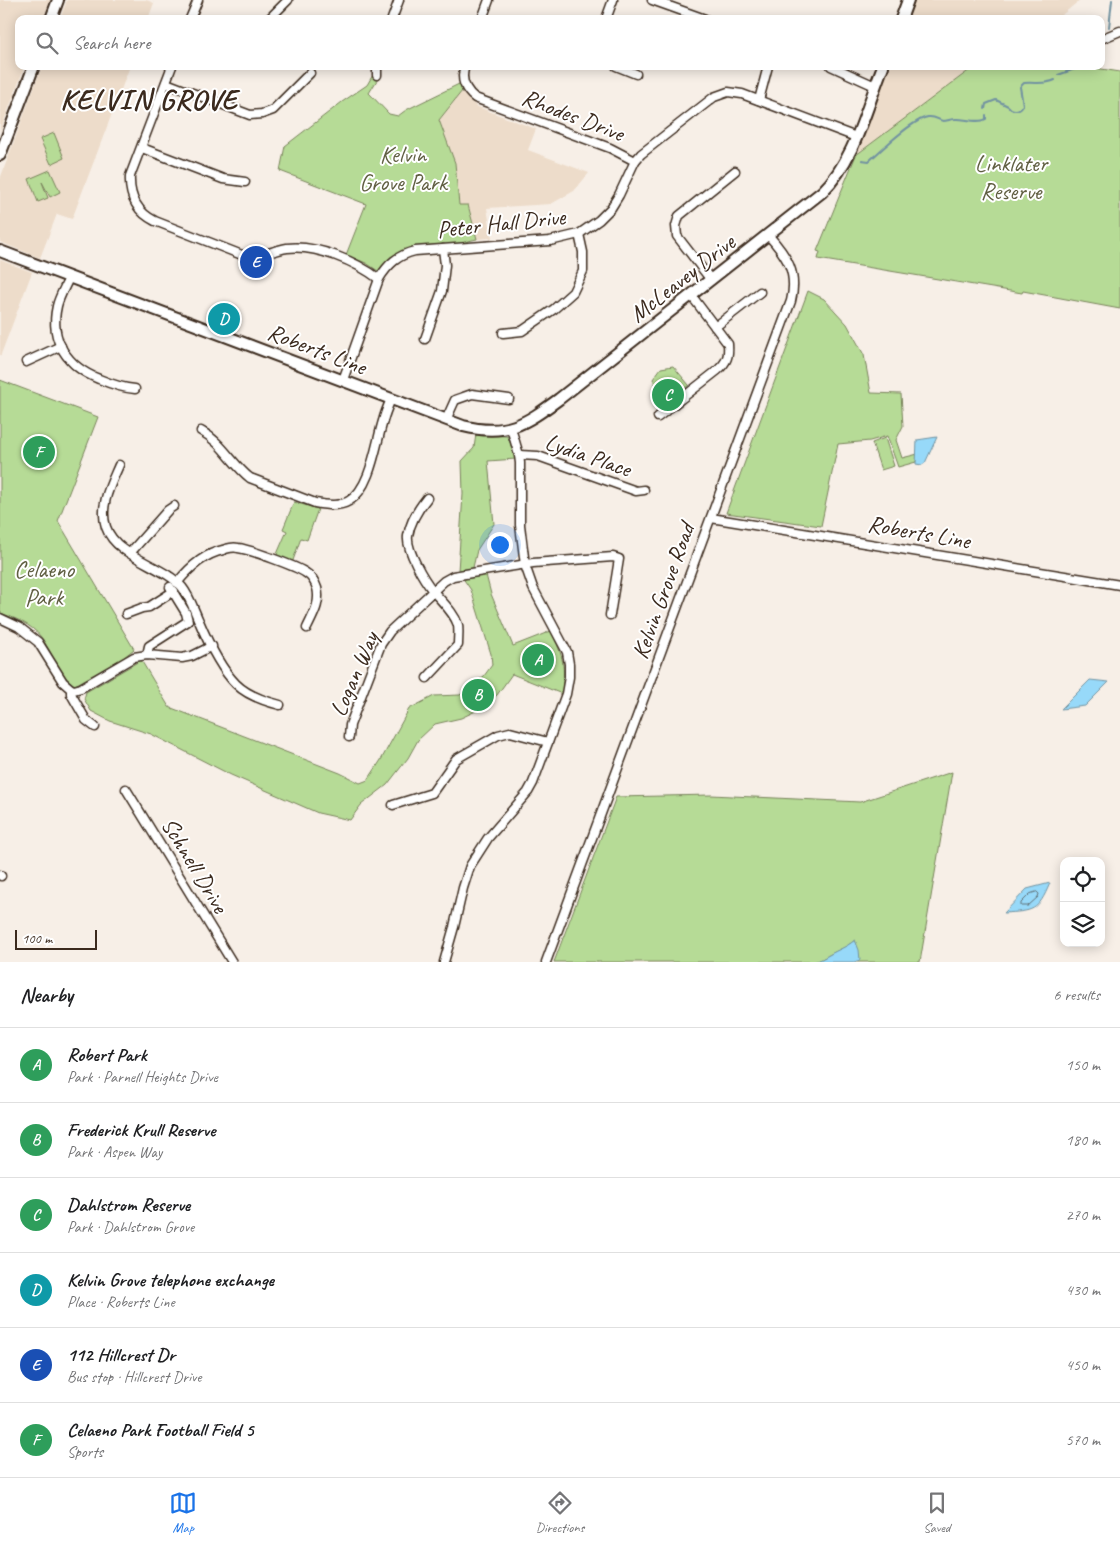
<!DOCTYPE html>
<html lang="en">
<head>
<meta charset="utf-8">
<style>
	:root { --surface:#fff; --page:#f2f2f2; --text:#202124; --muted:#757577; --line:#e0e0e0; --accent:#1a73e8 }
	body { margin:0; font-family:Caveat,sans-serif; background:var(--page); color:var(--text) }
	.controls { position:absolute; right:15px; bottom:15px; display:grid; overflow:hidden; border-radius:10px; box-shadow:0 2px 12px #0003 }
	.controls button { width:45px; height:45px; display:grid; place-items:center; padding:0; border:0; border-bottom:1px solid var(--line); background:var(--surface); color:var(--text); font:25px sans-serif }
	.scale { position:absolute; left:15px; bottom:12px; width:82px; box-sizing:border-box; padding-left:5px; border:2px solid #3b2a1e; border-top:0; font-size:14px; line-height:18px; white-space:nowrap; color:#3b2a1e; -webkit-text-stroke:4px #fff; paint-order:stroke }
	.you { position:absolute; left:499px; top:544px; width:18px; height:18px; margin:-12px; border:4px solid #fff; border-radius:50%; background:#1a73e8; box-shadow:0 0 0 8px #1a73e833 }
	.badge { display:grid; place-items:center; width:32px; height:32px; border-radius:50%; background:var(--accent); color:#fff; font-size:16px; font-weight:700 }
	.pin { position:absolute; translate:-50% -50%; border:2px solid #fff; box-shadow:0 1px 5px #0006 }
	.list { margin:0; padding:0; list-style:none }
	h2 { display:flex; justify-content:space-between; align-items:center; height:65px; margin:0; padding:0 20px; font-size:21px }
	h2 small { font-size:16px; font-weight:400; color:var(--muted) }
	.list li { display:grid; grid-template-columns:32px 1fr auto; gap:15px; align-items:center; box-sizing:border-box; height:75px; padding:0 20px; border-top:1px solid var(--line) }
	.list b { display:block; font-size:19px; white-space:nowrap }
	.list p { margin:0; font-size:16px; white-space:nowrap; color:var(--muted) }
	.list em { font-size:16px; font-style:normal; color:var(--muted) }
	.icon { flex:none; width:28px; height:28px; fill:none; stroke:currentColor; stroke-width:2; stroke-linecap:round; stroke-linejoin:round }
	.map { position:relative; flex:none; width:1120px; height:962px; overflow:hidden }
	.search { position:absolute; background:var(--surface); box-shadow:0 2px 12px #0003; left:15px; right:15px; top:15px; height:55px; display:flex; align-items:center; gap:12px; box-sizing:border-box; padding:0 18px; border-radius:10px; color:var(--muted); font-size:19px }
	.sheet { height:515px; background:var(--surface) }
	nav { display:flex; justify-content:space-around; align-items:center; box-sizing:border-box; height:70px; border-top:1px solid var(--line); background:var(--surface); font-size:14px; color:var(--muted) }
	nav a { display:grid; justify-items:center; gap:2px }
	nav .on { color:var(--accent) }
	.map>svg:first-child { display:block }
	.built { fill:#eddcca }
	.green { fill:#b6db96; stroke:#78825a }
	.water { fill:#97d9f9; stroke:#7293a1 }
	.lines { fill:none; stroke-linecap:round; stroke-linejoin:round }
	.shore { stroke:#607076; stroke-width:1 }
	.stream { stroke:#7293a1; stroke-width:2 }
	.minor-casing { stroke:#3b2a1e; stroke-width:11 }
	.major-casing { stroke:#3b2a1e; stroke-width:14 }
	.minor { stroke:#fff; stroke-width:8 }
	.major { stroke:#fff; stroke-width:10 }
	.labels { text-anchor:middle; stroke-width:4; stroke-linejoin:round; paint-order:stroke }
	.street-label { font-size:24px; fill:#3b2a1e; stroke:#fff }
	.park-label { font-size:24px; fill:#605f42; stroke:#fff }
	.district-label { font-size:29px; font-weight:bold; letter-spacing:1px; fill:#3b2a1e; stroke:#fff }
</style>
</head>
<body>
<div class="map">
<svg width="1120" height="962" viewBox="0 0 1120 962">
	<rect width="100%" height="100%" fill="#f7efe7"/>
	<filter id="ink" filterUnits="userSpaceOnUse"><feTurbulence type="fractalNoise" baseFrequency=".02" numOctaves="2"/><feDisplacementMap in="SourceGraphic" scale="10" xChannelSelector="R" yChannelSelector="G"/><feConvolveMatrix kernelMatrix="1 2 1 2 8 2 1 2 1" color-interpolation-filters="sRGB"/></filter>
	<g filter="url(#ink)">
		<!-- built -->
		<g class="built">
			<polygon points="0,0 51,0 43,19 19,19 19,66 25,66 0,132"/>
			<polygon points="67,0 146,0 154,3 148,19 60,19"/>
			<polygon points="913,0 1080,0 1057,19 906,19"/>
			<polygon points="42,66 130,66 72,219 57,214 40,258 0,242 0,179"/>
			<polygon points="888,66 975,66 856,155"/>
			<polygon points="462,91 469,100 478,107 536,129 528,150 589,173 574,191 551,204 487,208 492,238 477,239 468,205 459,205 455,163 439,120"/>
			<polygon points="0,260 32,272 0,357"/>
		</g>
		<!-- green -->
		<g class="green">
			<polygon points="975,66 1083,66 1120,72 1120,309 1023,291 1022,293 818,259 820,252 817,251 856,155"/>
			<path d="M374 73 379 77 369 93 389 114 398 116 406 110 461 83 462 91 439 120 455 163 459 205H468L477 239C470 240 464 243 457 244 426 247 398 240 381 273L366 263 346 255 366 204 280 171 285 146 342 102 367 85Z"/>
			<polygon points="54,133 64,158 51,164 40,139"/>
			<polygon points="50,170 60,192 50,197 42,182 48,198 38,202 29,179"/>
			<polygon points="808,291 824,299 847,324 864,355 871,393 901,394 903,426 896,440 902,458 918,454 916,462 898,467 887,436 870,441 838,444 821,526 726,513"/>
			<polygon points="673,366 689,385 664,405 653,379 661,368"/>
			<path d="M0 380 98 417 58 521 134 649 123 658 75 685C61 679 51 650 41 637 31 624 15 618 0 613Z"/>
			<path d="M476 434 506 436 508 437 516 459 488 461 494 524 477 550 472 572 485 571 491 594 513 646 551 631C564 658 565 665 562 694L512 674 497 695 480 709 461 718 435 724 418 740 408 758 387 785 361 805 350 820 318 813 231 775 151 734 110 721 91 711 84 699 86 692 141 660 169 707 340 773 360 783 368 780 381 760 409 709 434 696 460 695 484 676 492 665 491 654 471 590 458 571 463 494 462 461 474 448Z"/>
			<polygon points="885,438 894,466 881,470 872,443"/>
			<polygon points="294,502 318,509 307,540 301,538 291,566 278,561 277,554 287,531 283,529"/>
			<path d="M952 772 920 962H854L860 960 855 940C844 949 840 949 829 955 823 958 820 961 813 962H554L616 797 711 795 860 802Z"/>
		</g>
		<!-- water -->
		<g class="water">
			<polygon points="937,437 925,463 922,465 916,464 917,440"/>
			<polygon points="1090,680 1109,682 1085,706 1061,709"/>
			<path d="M1050 883C1038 912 1033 911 1004 913L1027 889Z"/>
			<path d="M855 940 859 950 860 960 854 962H813C820 961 823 958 829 955 839 949 845 948 855 940Z"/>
		</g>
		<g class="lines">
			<!-- shore -->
			<polygon class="shore" points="1037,892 1039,894 1038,897 1028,906 1021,906 1021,903 1030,894"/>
			<!-- stream -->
			<g class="stream">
				<polyline points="1109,27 1112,0"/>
				<polyline points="1101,57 1104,52"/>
				<polyline points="1058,75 1083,66"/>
				<path d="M985 109 986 104 996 100 1008 106 1011 109C1016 111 1020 110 1023 105L1020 87 1024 83C1035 82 1045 85 1055 80"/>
				<path d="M862 160 869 161C881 150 913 119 928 117 935 116 938 120 943 121 947 121 951 119 955 119 964 118 978 124 986 119V115"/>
			</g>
			<defs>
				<g id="minor">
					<polyline points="652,0 705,19"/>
					<polyline points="190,19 198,0"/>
					<polyline points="269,19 288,0"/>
					<polyline points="392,19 399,0"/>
					<polyline points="482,19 489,0"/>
					<polyline points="606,19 613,0"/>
					<polyline points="1101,39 1120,31"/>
					<path d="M172 66 130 176C129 196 137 212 155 221L242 255C261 259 269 251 287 248 316 244 357 262 379 279"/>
					<path d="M465 66C460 79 465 90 475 98L610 148 635 161"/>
					<polyline points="616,66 636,74"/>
					<polyline points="831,66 875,86"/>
					<polyline points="377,75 377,66"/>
					<polyline points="166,83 250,115 262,114 273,110 310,73"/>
					<polyline points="759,100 768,66"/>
					<polyline points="142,148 223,179 245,182"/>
					<path d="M69 278C65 287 59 297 57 306 49 341 68 367 99 379 111 384 122 388 135 389"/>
					<polyline points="711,280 677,236 676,226 679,216 735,171"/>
					<polyline points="715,327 760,292"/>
					<polyline points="503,333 522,331 554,309 573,292 583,271 583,252 579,234"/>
					<polyline points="425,339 442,291 445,265 443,249"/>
					<polyline points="26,362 61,346"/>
					<path d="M343 380 379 279C388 264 398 255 415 251L550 241 579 234 599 220 611 208 619 195 635 161 641 154 714 97 728 92 742 94 856 137"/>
					<path d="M658 417 718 370C727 362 729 356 728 344L691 295"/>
					<polyline points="446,420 455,400 472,394 509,399"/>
					<path d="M201 431C222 442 232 464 250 478L315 503C326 505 339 507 349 501 371 488 376 443 383 421 385 413 388 406 391 399"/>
					<polyline points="519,455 538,456 636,491 644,490"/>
					<path d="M119 465C111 484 99 505 106 527 116 557 163 565 182 587 190 597 194 610 199 621 207 640 221 669 236 684 247 695 264 701 280 705"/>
					<polyline points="711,518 1120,585"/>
					<polyline points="130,553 168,510 174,506"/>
					<path d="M177 583C189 568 204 554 223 550 227 548 234 547 238 548 249 549 298 567 306 573 311 576 315 582 317 588 321 603 313 615 307 628"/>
					<polyline points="126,614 142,608 149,607 174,591"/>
					<polyline points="0,618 19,627 38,642 63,682 71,689 71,694 86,720 95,727"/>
					<polyline points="147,655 149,646 188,621 186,613 170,587"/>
					<path d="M427 678 458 645C458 639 459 631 458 625 454 612 442 602 433 591 424 580 406 550 408 536 410 522 419 508 427 498"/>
					<polyline points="71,689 74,690 81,688 134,657 147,655 182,658 192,656 212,646"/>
					<polyline points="349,737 350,725 381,644 390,631 444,581 453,576 533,563 613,557 619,559 610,615"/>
					<polyline points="126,789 232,962"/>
					<polyline points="393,805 432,793 456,759 498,735 510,732 548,742"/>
					<polyline points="0,875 1,876"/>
					<polyline points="444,962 454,927 463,888 470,866 488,838 528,792 533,783 566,694 569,677 569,664 567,652 533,588 525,565 520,525 520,463 519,455 511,428"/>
					<path d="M546 962 791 301C798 273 787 256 769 236"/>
				</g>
				<g id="major">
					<polyline points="51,19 58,0"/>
					<polyline points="901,19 908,0"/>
					<polyline points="0,155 34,66"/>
					<path d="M0 251 463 426C507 437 525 424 559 399L822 192C855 160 866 108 883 66"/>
				</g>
			</defs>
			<!-- minor casing -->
			<use href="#minor" class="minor-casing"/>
			<!-- major casing -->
			<use href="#major" class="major-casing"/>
			<!-- minor -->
			<use href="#minor" class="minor"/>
			<!-- major -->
			<use href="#major" class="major"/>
		</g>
	</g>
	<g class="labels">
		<!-- street labels -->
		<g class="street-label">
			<text transform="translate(573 115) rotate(21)" y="8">Rhodes Drive</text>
			<text transform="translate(501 223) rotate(-6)" y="8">Peter Hall Drive</text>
			<text transform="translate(682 278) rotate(-38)" y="8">McLeavey Drive</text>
			<text transform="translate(317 349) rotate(21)" y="8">Roberts Line</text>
			<text transform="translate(588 455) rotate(19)" y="8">Lydia Place</text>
			<text transform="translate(919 532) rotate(10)" y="8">Roberts Line</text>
			<text transform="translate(663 591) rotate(-70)" y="8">Kelvin Grove Road</text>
			<text transform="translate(354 674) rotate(-67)" y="8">Logan Way</text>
			<text transform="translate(195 865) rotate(59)" y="8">Schnell Drive</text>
		</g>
		<!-- park labels -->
		<g class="park-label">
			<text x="403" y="162">Kelvin<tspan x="403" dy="28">Grove Park</tspan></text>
			<text x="1011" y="171">Linklater<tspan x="1011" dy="28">Reserve</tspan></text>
			<text x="44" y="577">Celaeno<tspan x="44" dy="28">Park</tspan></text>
		</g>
		<!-- district labels -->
		<g class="district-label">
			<text x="149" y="109">KELVIN GROVE</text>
		</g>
	</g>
</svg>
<div class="controls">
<button><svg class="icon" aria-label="locate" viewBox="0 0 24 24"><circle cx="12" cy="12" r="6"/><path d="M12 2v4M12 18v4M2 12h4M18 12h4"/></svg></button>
<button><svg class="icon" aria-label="layers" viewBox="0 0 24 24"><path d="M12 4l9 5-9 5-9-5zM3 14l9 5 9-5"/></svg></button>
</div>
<div class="scale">100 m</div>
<div class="you"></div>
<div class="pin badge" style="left:538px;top:660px;background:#2e9e5b">A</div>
<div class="pin badge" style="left:478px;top:695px;background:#2e9e5b">B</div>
<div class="pin badge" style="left:668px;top:395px;background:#2e9e5b">C</div>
<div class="pin badge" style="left:224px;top:319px;background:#0f9aa8">D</div>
<div class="pin badge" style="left:256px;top:262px;background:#1a4fb4">E</div>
<div class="pin badge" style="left:39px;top:452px;background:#2e9e5b">F</div>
<div class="search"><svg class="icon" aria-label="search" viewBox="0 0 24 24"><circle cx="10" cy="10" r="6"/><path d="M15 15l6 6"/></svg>Search here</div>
</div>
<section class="sheet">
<h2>Nearby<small>6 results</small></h2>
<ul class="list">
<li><span class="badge" style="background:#2e9e5b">A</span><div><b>Robert Park</b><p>Park · Parnell Heights Drive</p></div><em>150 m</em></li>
<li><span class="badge" style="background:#2e9e5b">B</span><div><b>Frederick Krull Reserve</b><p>Park · Aspen Way</p></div><em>180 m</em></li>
<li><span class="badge" style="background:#2e9e5b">C</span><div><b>Dahlstrom Reserve</b><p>Park · Dahlstrom Grove</p></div><em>270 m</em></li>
<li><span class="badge" style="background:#0f9aa8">D</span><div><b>Kelvin Grove telephone exchange</b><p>Place · Roberts Line</p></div><em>430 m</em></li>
<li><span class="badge" style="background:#1a4fb4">E</span><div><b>112 Hillcrest Dr</b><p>Bus stop · Hillcrest Drive</p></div><em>450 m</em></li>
<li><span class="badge" style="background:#2e9e5b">F</span><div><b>Celaeno Park Football Field 5</b><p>Sports</p></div><em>570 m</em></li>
</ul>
</section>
<nav>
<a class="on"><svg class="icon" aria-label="map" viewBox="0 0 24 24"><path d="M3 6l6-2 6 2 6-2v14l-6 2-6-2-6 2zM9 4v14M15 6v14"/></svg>Map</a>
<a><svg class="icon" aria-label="directions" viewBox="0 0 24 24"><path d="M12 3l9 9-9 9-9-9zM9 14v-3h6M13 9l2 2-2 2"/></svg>Directions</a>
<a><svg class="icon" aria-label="saved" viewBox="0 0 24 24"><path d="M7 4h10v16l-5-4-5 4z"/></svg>Saved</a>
</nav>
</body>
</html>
